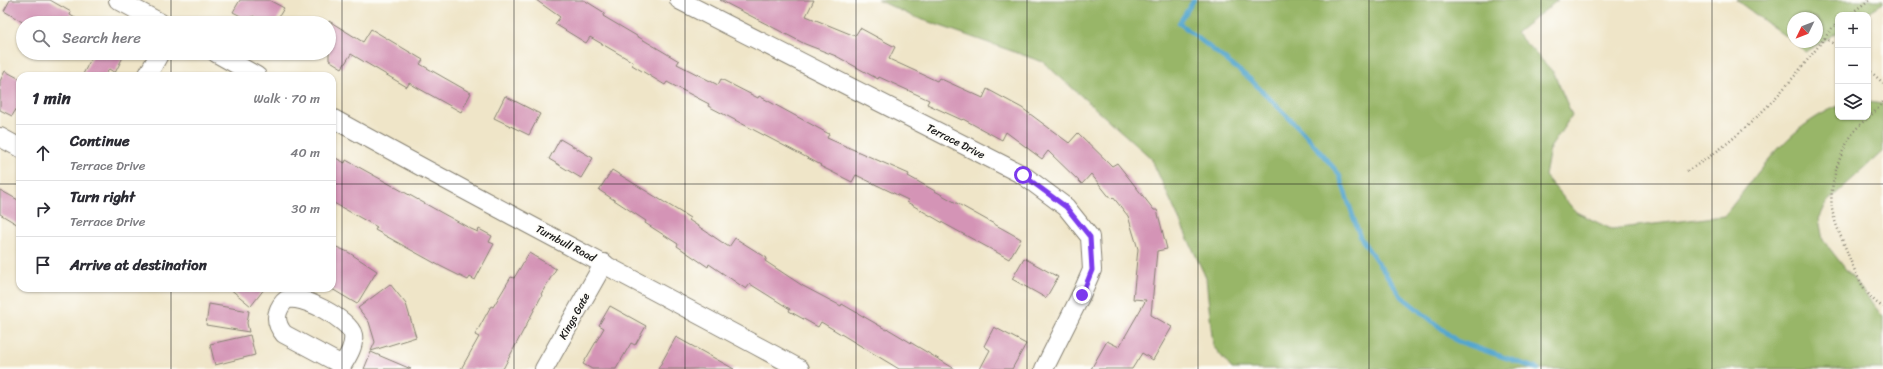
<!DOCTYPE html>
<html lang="en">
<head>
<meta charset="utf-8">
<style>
	:root { --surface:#fff; --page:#f2f2f3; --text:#2b2b33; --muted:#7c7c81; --line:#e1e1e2 }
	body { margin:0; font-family:Sriracha,sans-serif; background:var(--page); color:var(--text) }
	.controls { position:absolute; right:12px; top:12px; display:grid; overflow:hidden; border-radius:8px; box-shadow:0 1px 3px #0004 }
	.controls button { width:36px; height:36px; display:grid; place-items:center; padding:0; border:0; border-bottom:1px solid var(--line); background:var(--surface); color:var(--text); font:20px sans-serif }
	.compass { position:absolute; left:1787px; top:12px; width:36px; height:36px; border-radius:50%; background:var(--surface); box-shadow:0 1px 3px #0004; rotate:227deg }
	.stop { position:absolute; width:12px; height:12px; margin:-9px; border:3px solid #7c3aed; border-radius:50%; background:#fff }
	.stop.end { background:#7c3aed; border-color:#fff; box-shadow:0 1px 4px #0008 }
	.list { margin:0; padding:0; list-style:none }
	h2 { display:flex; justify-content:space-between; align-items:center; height:52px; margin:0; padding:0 16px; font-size:17px }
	h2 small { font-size:13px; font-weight:400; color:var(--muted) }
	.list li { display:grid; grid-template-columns:26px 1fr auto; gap:12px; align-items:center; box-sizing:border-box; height:56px; padding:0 16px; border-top:1px solid var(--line) }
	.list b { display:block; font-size:15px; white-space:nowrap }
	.list p { margin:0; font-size:13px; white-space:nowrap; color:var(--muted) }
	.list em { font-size:13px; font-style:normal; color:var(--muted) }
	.icon { flex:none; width:22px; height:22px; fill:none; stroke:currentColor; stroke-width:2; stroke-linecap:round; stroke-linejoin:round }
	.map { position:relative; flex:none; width:1883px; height:369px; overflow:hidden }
	.search { position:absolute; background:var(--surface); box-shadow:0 1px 3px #0004; left:16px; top:16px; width:320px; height:44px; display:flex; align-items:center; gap:10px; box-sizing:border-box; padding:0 14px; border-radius:22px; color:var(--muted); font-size:15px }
	.panel { position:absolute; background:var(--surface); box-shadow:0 1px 3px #0004; left:16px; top:72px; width:320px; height:220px; border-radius:12px }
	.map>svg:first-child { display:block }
	.forest { fill:#98b668; stroke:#5a6942 }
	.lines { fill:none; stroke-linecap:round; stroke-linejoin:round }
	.stream { stroke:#53a6ce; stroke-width:4.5 }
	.building { fill:#d494b6 }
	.minor-casing { stroke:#868072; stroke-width:20 }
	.path { stroke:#868072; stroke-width:2.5; stroke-dasharray:1 3; stroke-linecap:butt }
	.minor { stroke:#fff; stroke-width:18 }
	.route { stroke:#7c3aed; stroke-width:5 }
	.grid { fill:none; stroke:#1c1c1c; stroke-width:1; stroke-opacity:0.55 }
	.labels { text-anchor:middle; stroke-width:3.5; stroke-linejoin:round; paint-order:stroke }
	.street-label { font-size:11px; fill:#1c1c1c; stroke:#fdfcf7 }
</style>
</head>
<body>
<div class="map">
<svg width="1883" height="369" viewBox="0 0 1883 369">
	<rect width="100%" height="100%" fill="#fdfcf7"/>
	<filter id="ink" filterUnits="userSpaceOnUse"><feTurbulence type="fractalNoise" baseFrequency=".025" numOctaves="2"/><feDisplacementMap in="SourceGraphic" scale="8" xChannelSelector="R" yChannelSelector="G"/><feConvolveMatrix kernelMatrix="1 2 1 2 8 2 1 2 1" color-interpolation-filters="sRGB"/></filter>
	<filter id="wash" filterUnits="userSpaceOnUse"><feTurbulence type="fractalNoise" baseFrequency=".012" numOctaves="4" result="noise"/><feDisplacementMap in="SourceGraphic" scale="16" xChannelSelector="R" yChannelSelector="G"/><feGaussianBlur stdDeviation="0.9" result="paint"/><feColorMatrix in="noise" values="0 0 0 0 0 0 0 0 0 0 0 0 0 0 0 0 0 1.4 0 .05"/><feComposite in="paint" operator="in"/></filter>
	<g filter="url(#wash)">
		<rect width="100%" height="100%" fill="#efe5c8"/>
		<!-- forest -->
		<g class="forest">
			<path d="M878 0H1558L1516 33 1554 73 1572 115 1550 148 1545 176 1576 212 1611 229 1724 216C1759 173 1785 128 1838 106V117H1868V102L1883 104V151L1827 202 1819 219 1823 240 1883 317V369H1232L1213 346 1206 278 1151 158 1043 62 912 16Z"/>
			<polygon points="1736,0 1883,0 1883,3 1864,15 1838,15 1838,32 1806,52 1793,42 1817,42 1817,18 1793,18 1793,42"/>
		</g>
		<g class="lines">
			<!-- stream -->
			<polyline class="stream" points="1194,0 1179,23 1250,79 1302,131 1339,174 1360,237 1401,296 1457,341 1538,369"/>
		</g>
		<g id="blocks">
			<!-- building -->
			<g class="building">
				<polygon points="10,0 50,0 71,12 70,15 84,23 24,23 4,11"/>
				<polygon points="240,0 269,0 284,8 275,23 266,23 253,16 250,21 233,12"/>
				<polygon points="536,0 584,0 605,13 603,16 679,61 677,64 718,85 721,79 758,98 759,96 829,134 827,138 909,174 908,176 1021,239 1009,259 943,223 907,202 908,200 856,175 852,182 820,166 821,165 708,106 709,104 667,82 665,85 632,65 633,62 590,37 586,43 555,24 560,17"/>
				<polygon points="720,0 814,0 806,16 855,36 860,28 895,47 889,59 937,81 939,78 983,98 987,89 1022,108 1069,143 1078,133 1112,166 1117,163 1154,210 1157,210 1167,249 1157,251 1151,315 1172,327 1153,360 1142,353 1132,369 1091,369 1107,341 1119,347 1146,300 1133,299 1138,249 1128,216 1113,197 1111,199 1091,174 1082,184 1048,151 1042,159 1006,132 1002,140 963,119 962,120 927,104 929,100 879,77 878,79 836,56 805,44"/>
				<polygon points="329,21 363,42 371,29 423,60 420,64 471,93 461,112 409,83 407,87 351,54 342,68 329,60"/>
				<polygon points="94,53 125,53 115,73 109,69 105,76 82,76"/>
				<polygon points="5,71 20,79 20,103 12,116 0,110 0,81"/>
				<polygon points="505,96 540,114 529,135 494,118"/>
				<polygon points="560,139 593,158 581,178 549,159"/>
				<polygon points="332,156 345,163 346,160 471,229 478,232 479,229 492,236 489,242 494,244 475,280 470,277 468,280 440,266 375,230 377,227 332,202"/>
				<polygon points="612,170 690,218 689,220 729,247 735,238 767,258 765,261 803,286 841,306 842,304 887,330 888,329 955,369 899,369 821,322 818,327 789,311 790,309 750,284 746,289 709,264 708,267 677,246 678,244 645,223 646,221 599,190"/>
				<polygon points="0,190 20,201 20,226 0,214"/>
				<polygon points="332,245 348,252 377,271 357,304 332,289"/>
				<polygon points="529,253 556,269 541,294 542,295 503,369 461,369 479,337 475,335 491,306 493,307 511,277 514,278"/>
				<polygon points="1024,258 1058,277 1046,298 1012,279"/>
				<polygon points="390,284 406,304 416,337 371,351 375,342 369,322 358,308"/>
				<polygon points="229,288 265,288 251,306"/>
				<polygon points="209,304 249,311 247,323 249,332 206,325"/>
				<polygon points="610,306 646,326 635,345 631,343 616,369 592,369 583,364 604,328 599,325"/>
				<polygon points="994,327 1026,344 1012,369 980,369 990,350 984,346"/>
				<polygon points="250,335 255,355 215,365 210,344"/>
				<polygon points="676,337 734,369 658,369"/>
				<polygon points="371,352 411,369 364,369"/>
			</g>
		</g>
	</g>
	<g filter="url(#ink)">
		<use href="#blocks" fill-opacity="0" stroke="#868072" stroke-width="1"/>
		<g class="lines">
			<defs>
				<g id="minor">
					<polyline points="118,0 161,23"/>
					<polyline points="679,0 1023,175 1066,207 1090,237 1092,270 1081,295 1044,369"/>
					<polyline points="216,53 257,76"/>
					<polyline points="147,76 160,53"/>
					<path d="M332 118C487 204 645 285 800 369"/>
					<polyline points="0,137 20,148"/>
					<path d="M340 369C346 359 355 347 353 335 350 320 300 293 286 300 283 302 279 308 278 312 275 321 279 328 284 334L342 365"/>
					<polyline points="544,369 604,263"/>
				</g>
			</defs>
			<!-- minor casing -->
			<use href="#minor" class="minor-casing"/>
			<!-- path -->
			<g class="path">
				<polyline points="1849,15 1869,0"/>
				<polyline points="1825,38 1838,47"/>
				<polyline points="1868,69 1883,83"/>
				<path d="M1883 102C1875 114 1861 121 1853 133 1839 153 1827 190 1833 214 1837 229 1844 243 1849 257 1856 274 1866 298 1883 307"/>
				<path d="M1687 171C1747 136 1792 82 1832 28L1838 23"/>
			</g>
			<!-- minor -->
			<use href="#minor" class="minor"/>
		</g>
	</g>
	<g class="lines" filter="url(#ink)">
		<!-- route -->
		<polyline class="route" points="1023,175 1066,207 1090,237 1092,270 1082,295"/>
	</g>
	<!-- grid -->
	<path class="grid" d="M171 0V23M342 0V369M514 0V369M685 0V369M856 0V369M1027 0V369M1198 0V369M1369 0V369M1541 0V369M1712 0V369M171 53V76M0 184H20M332 184H1883M171 288V369"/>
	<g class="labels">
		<!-- street labels -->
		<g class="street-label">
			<text transform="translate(956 141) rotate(27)" y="4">Terrace Drive</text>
			<text transform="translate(566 243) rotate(28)" y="4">Turnbull Road</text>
			<text transform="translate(574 316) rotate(-61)" y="4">Kings Gate</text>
		</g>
	</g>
</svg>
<div class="controls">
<button>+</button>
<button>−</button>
<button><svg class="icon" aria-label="layers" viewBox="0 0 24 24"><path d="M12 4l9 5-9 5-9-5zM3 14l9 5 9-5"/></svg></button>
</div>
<svg class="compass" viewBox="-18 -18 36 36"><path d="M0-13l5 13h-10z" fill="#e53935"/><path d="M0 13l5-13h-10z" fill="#7c7c81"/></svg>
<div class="stop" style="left:1023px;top:175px"></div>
<div class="stop end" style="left:1082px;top:295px"></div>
<div class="search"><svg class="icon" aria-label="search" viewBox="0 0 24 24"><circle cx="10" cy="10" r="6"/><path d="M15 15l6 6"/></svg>Search here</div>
<section class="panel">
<h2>1 min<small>Walk · 70 m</small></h2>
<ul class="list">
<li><svg class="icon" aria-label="ahead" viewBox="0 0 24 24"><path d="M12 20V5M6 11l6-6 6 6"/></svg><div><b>Continue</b><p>Terrace Drive</p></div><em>40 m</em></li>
<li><svg class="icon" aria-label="right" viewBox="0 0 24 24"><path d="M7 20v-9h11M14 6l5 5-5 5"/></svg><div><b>Turn right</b><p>Terrace Drive</p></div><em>30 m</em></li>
<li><svg class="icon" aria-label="arrive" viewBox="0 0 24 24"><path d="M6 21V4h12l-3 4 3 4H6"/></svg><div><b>Arrive at destination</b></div></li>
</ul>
</section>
</div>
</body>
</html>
